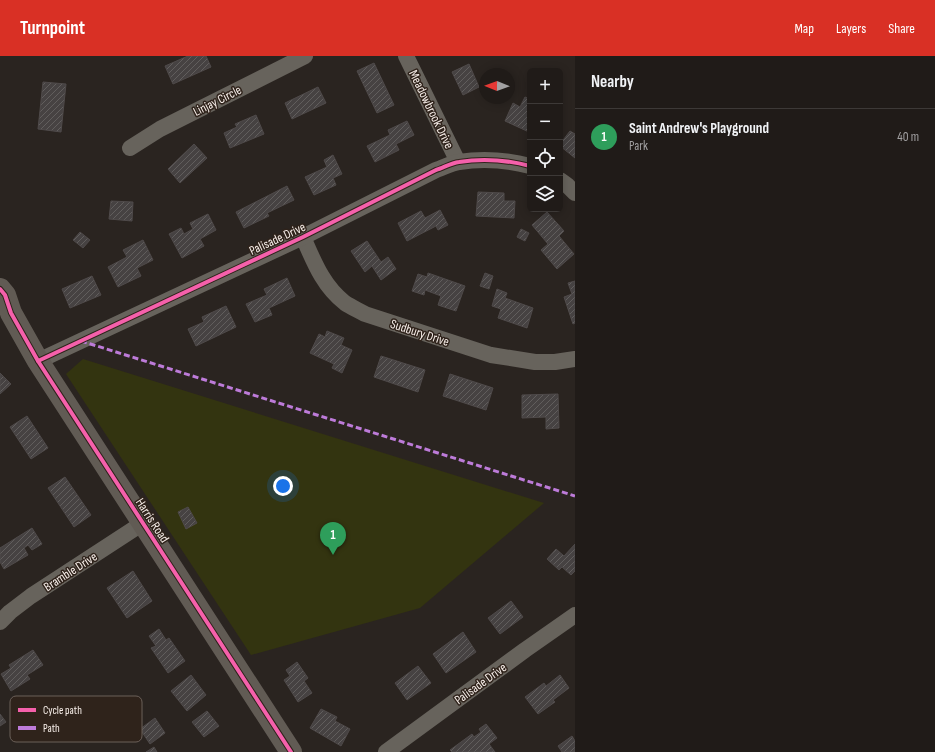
<!DOCTYPE html>
<html lang="en">
<head>
<meta charset="utf-8">
<style>
	:root { --surface:#201b18; --page:#2d2825; --text:#f1f3f6; --muted:#a2a1a2; --line:#3d3937; --accent:#d93025 }
	body { margin:0; font-family:"Sofia Sans Condensed",sans-serif; background:var(--page); color:var(--text) }
	.controls { position:absolute; right:12px; top:12px; display:grid; overflow:hidden; border-radius:6px; box-shadow:0 2px 10px #0003 }
	.controls button { width:36px; height:36px; display:grid; place-items:center; padding:0; border:0; border-bottom:1px solid var(--line); background:var(--surface); color:var(--text); font:20px sans-serif }
	.compass { position:absolute; left:479px; top:12px; width:36px; height:36px; border-radius:50%; background:var(--surface); box-shadow:0 2px 10px #0003; rotate:271deg }
	.you { position:absolute; left:283px; top:430px; width:14px; height:14px; margin:-10px; border:3px solid #fff; border-radius:50%; background:#1a73e8; box-shadow:0 0 0 6px #1a73e833 }
	.badge { display:grid; place-items:center; width:26px; height:26px; border-radius:50%; background:var(--accent); color:#fff; font-size:13px; font-weight:700 }
	.pin { position:absolute; translate:-50% -33px; filter:drop-shadow(0 1px 2px #0008) }
	.pin::after { content:''; position:absolute; top:21px; width:14px; height:12px; background:inherit; clip-path:polygon(0 0,100% 0,50% 100%) }
	.list { margin:0; padding:0; list-style:none }
	h2 { display:flex; justify-content:space-between; align-items:center; height:52px; margin:0; padding:0 16px; font-size:17px }
	h2 small { font-size:13px; font-weight:400; color:var(--muted) }
	.list li { display:grid; grid-template-columns:26px 1fr auto; gap:12px; align-items:center; box-sizing:border-box; height:56px; padding:0 16px; border-top:1px solid var(--line) }
	.list b { display:block; font-size:15px; white-space:nowrap }
	.list p { margin:0; font-size:13px; white-space:nowrap; color:var(--muted) }
	.list em { font-size:13px; font-style:normal; color:var(--muted) }
	.icon { flex:none; width:22px; height:22px; fill:none; stroke:currentColor; stroke-width:2; stroke-linecap:round; stroke-linejoin:round }
	.map { position:relative; flex:none; width:575px; height:696px; overflow:hidden }
	header { display:flex; align-items:center; gap:24px; box-sizing:border-box; height:56px; padding:0 20px; background:var(--accent); color:#fff }
	header strong { font-size:19px }
	nav { display:flex; gap:22px; margin-inline-start:auto; font-size:14px }
	main { display:flex }
	aside { flex:1; background:var(--surface) }
	.map>svg:first-child { display:block }
	.green { fill:#333410 }
	.building { fill:url(#building-hatch); stroke:#4f4a4a }
	.lines { fill:none; stroke-linecap:round; stroke-linejoin:round }
	.street { stroke:#67635c; stroke-width:16 }
	.secondary { stroke:#615b54; stroke-width:22 }
	.quiet { stroke:#bd7bd9; stroke-width:3; stroke-dasharray:6 3; stroke-linecap:butt }
	.cycleway-casing { stroke:#2f231b; stroke-width:6 }
	.cycleway { stroke:#f560ab; stroke-width:4 }
	.labels { text-anchor:middle; stroke-width:3; stroke-linejoin:round; paint-order:stroke }
	.street-label { font-size:13px; fill:#f8efea; stroke:#2f231b }
	.key { fill:#2f231b; stroke:#6b6059; stroke-width:1 }
	.key-label { font-size:11px; fill:#f8efea }
</style>
</head>
<body>
<header>
<strong>Turnpoint</strong>
<nav><a>Map</a><a>Layers</a><a>Share</a></nav>
</header>
<main>
<div class="map">
<svg width="575" height="696" viewBox="0 0 575 696">
	<defs>
		<pattern id="building-hatch" width="6" height="6" patternUnits="userSpaceOnUse"><rect width="6" height="6" fill="#464242"/><path d="M-1 1l2-2M0 6l6-6M5 7l2-2" fill="none" stroke="#615e5d"/></pattern>
	</defs>
	<rect width="100%" height="100%" fill="#2a2420"/>
	<!-- green -->
	<polygon class="green" points="83,303 544,447 420,552 251,599 66,318"/>
	<!-- building -->
	<g class="building">
		<polygon points="188,0 206,0 211,11 173,28 165,10"/>
		<polygon points="374,7 394,49 377,57 357,15"/>
		<polygon points="469,8 479,31 463,39 452,16"/>
		<polygon points="43,26 66,28 61,76 38,73"/>
		<polygon points="318,31 326,47 292,63 285,47"/>
		<polygon points="525,41 530,43 530,73 529,76 505,65 513,47 520,51"/>
		<polygon points="256,59 264,78 230,92 224,77 237,71 235,68"/>
		<polygon points="407,65 414,79 396,88 399,94 375,106 367,90 390,79 388,74"/>
		<polygon points="570,75 575,78 575,102 560,90 560,88"/>
		<polygon points="194,88 207,102 180,127 168,113"/>
		<polygon points="333,99 342,118 333,122 336,129 314,139 305,121 327,111 324,104"/>
		<polygon points="287,130 294,144 267,157 269,160 244,172 236,156"/>
		<polygon points="478,136 504,137 504,145 515,145 514,162 476,160"/>
		<polygon points="111,145 133,146 132,165 109,163"/>
		<polygon points="440,154 448,169 438,174 436,170 407,185 398,167 421,155 425,162"/>
		<polygon points="547,156 564,175 559,180 574,198 557,213 541,194 548,188 532,169"/>
		<polygon points="208,158 216,174 200,183 204,190 182,202 169,178 181,172 184,178 193,173 190,167"/>
		<polygon points="521,173 529,177 525,185 517,181"/>
		<polygon points="80,176 90,184 83,192 73,184"/>
		<polygon points="143,184 153,204 137,212 141,220 118,231 108,211 127,201 123,194"/>
		<polygon points="367,185 381,206 388,201 396,213 381,224 372,210 365,216 351,195"/>
		<polygon points="428,217 465,230 456,255 438,249 441,240 425,234 424,239 412,235 418,218 427,221"/>
		<polygon points="485,217 493,220 489,233 480,230"/>
		<polygon points="92,220 101,239 70,252 62,233"/>
		<polygon points="287,222 295,240 269,252 272,259 255,266 246,248 267,239 264,233"/>
		<polygon points="575,225 575,267 573,268 564,241 572,238 568,227"/>
		<polygon points="497,233 507,237 505,242 533,252 527,272 498,262 501,253 492,250"/>
		<polygon points="226,250 236,271 196,290 188,273 204,266 202,261"/>
		<polygon points="327,275 344,282 341,289 352,294 342,317 332,312 334,308 310,297 319,278 325,281"/>
		<polygon points="381,300 425,314 418,336 374,321"/>
		<polygon points="0,317 11,328 0,338"/>
		<polygon points="450,318 493,332 486,354 443,340"/>
		<polygon points="558,338 559,372 546,373 546,361 522,362 522,339"/>
		<polygon points="27,360 48,392 31,403 10,371"/>
		<polygon points="65,421 91,459 74,471 48,432"/>
		<polygon points="188,451 197,467 186,473 178,456"/>
		<polygon points="32,472 42,488 32,494 28,489 24,492 28,499 4,513 0,506 0,492"/>
		<polygon points="575,488 575,515 571,519 562,511 559,514 547,503 556,493 564,500"/>
		<polygon points="133,515 152,545 127,562 107,532"/>
		<polygon points="511,545 523,561 500,578 488,562"/>
		<polygon points="159,573 166,584 169,582 185,605 168,617 151,592 156,590 149,580"/>
		<polygon points="463,576 476,596 446,617 433,598"/>
		<polygon points="33,594 43,609 27,619 30,623 11,635 1,618 11,612 9,609"/>
		<polygon points="297,606 308,622 304,625 312,637 298,646 284,624 290,620 286,614"/>
		<polygon points="418,610 431,627 407,644 395,627"/>
		<polygon points="191,619 206,639 187,655 171,635"/>
		<polygon points="560,619 569,632 553,644 555,646 538,658 525,641 544,627 546,630"/>
		<polygon points="321,653 337,661 335,665 350,673 341,690 310,672"/>
		<polygon points="207,655 219,670 204,681 192,666"/>
		<polygon points="0,658 6,666 0,670"/>
		<polygon points="155,662 165,677 150,688 140,673"/>
		<polygon points="486,668 497,682 489,688 495,696 452,696 450,694 472,678 474,681 481,676 479,673"/>
		<polygon points="572,680 575,685 575,696 562,696 558,690"/>
		<polygon points="154,691 157,696 146,696"/>
	</g>
	<g class="lines">
		<!-- street -->
		<g class="street">
			<polyline points="406,0 458,106"/>
			<polyline points="130,92 160,73 305,0"/>
			<polyline points="560,124 567,129 575,137"/>
			<path d="M303 181C314 206 323 230 345 247 351 251 358 254 365 258L491 299 535 306H555L575 303"/>
			<path d="M38 305 303 181 436 114C443 112 451 107 459 106 483 102 507 104 530 110"/>
			<polyline points="0,566 10,556 31,540 143,467"/>
			<polyline points="386,696 525,594 575,559"/>
		</g>
		<!-- secondary -->
		<polyline class="secondary" points="0,233 5,239 11,257 38,305 291,696"/>
		<!-- quiet -->
		<polyline class="quiet" points="81,285 575,440"/>
		<defs>
			<g id="cycleway">
				<polyline points="0,233 5,239 11,257 38,305 291,696"/>
				<path d="M38 305 303 181 436 114C443 112 451 107 459 106 483 102 507 104 530 110"/>
			</g>
		</defs>
		<!-- cycleway casing -->
		<use href="#cycleway" class="cycleway-casing"/>
		<!-- cycleway -->
		<use href="#cycleway" class="cycleway"/>
	</g>
	<g class="labels">
		<!-- street labels -->
		<g class="street-label">
			<text transform="translate(217 44) rotate(-27)" y="5">Linjay Circle</text>
			<text transform="translate(432 53) rotate(64)" y="5">Meadowbrook Drive</text>
			<text transform="translate(277 182) rotate(-25)" y="5">Palisade Drive</text>
			<text transform="translate(420 276) rotate(18)" y="5">Sudbury Drive</text>
			<text transform="translate(153 464) rotate(57)" y="5">Harris Road</text>
			<text transform="translate(70 515) rotate(-33)" y="5">Bramble Drive</text>
			<text transform="translate(480 627) rotate(-36)" y="5">Palisade Drive</text>
		</g>
	</g>
	<!-- legend -->
	<rect x="10" y="640" width="132" height="46" rx="6" class="key"/>
	<rect x="18" y="652" width="18" height="4" fill="#f560ab"/>
	<rect x="18" y="670" width="18" height="4" fill="#bd7bd9"/>
	<g class="key-label">
		<text x="43" y="658">Cycle path</text>
		<text x="43" y="676">Path</text>
	</g>
</svg>
<div class="controls">
<button>+</button>
<button>−</button>
<button><svg class="icon" aria-label="locate" viewBox="0 0 24 24"><circle cx="12" cy="12" r="6"/><path d="M12 2v4M12 18v4M2 12h4M18 12h4"/></svg></button>
<button><svg class="icon" aria-label="layers" viewBox="0 0 24 24"><path d="M12 4l9 5-9 5-9-5zM3 14l9 5 9-5"/></svg></button>
</div>
<svg class="compass" viewBox="-18 -18 36 36"><path d="M0-13l5 13h-10z" fill="#e53935"/><path d="M0 13l5-13h-10z" fill="#a2a1a2"/></svg>
<div class="you"></div>
<div class="pin badge" style="left:333px;top:499px;background:#2e9e5b">1</div>
</div>
<aside>
<h2>Nearby<small></small></h2>
<ul class="list">
<li><span class="badge" style="background:#2e9e5b">1</span><div><b>Saint Andrew's Playground</b><p>Park</p></div><em>40 m</em></li>
</ul>
</aside>
</main>
</body>
</html>
